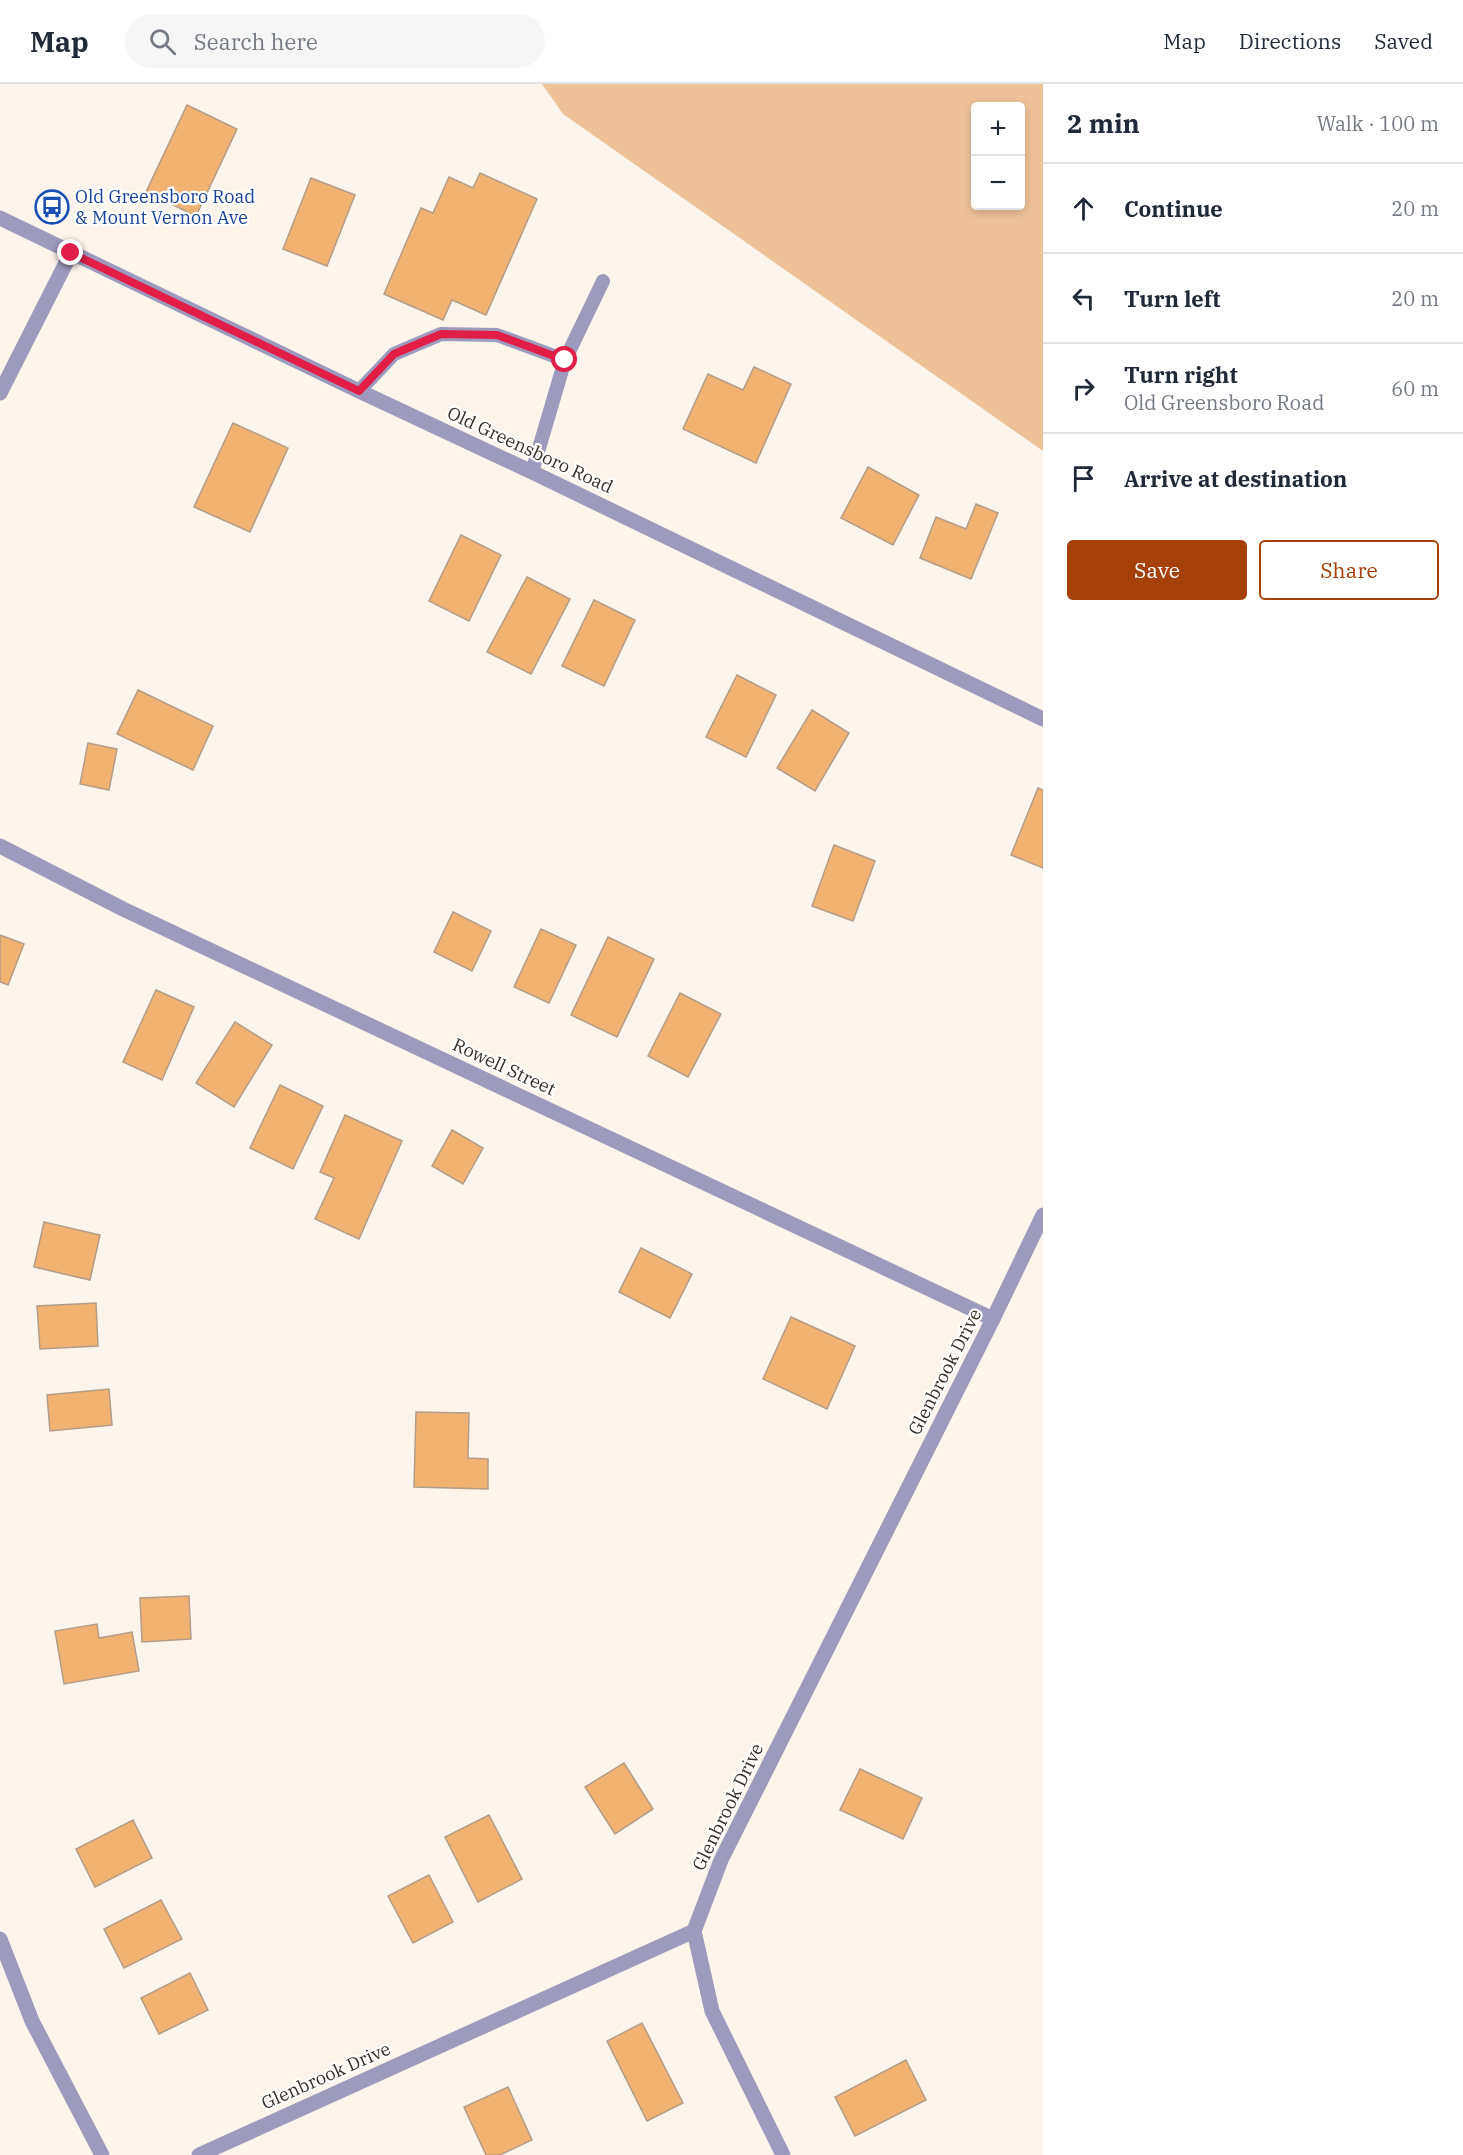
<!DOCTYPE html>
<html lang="en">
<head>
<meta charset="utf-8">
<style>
	:root { --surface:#fff; --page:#f6f6f7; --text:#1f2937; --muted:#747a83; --line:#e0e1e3; --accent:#a44008 }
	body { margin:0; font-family:"IBM Plex Serif",serif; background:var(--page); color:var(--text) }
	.controls { position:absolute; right:18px; top:18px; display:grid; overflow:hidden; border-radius:6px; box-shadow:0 3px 9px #0003 }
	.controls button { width:54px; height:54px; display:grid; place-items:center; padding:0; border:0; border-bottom:2px solid var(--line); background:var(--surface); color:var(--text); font:30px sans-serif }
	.stop { position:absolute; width:18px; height:18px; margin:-14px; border:4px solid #e11d48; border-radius:50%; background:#fff }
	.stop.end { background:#e11d48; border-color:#fff; box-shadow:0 2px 6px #0008 }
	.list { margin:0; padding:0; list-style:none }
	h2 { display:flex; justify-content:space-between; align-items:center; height:78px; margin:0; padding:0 24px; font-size:26px }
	h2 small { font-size:20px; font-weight:400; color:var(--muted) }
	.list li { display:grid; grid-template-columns:39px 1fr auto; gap:18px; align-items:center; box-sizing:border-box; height:90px; padding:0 24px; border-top:2px solid var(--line) }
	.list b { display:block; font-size:22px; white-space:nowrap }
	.list p { margin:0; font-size:20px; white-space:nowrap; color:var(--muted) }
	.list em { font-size:20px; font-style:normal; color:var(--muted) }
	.actions { display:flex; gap:12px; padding:18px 24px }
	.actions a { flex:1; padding:14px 0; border:2px solid var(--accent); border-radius:6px; text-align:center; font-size:21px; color:var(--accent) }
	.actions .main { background:var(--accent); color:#fff }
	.icon { flex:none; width:33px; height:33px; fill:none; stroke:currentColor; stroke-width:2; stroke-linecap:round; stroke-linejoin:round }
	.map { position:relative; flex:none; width:1043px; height:2071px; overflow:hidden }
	header { display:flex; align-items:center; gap:36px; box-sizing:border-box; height:84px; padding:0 30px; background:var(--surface); border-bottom:2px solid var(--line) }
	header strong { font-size:28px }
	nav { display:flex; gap:33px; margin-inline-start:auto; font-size:21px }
	.search { width:420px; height:54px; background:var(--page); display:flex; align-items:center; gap:15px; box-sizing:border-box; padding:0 21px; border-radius:33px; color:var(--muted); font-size:22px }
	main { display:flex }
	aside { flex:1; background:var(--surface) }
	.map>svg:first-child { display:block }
	.green { fill:#eec299; fill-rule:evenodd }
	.building { fill:#f2b272; stroke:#b49d88; stroke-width:1.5 }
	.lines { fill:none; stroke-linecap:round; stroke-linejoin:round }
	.service { stroke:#9d9bbd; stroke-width:14 }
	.minor { stroke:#9d9bbd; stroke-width:15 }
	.tertiary { stroke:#9d9bbd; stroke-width:15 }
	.route { stroke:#e11d48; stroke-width:8 }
	.labels { text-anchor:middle; stroke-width:4.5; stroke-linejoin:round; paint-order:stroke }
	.transit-label { font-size:18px; fill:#164399; stroke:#fff; text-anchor:start }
	.street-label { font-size:18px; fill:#372e26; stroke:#fff }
</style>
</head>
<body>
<header>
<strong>Map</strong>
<div class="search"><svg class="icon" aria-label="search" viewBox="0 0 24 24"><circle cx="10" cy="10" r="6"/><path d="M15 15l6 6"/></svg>Search here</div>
<nav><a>Map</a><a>Directions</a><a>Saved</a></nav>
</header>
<main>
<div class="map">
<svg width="1043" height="2071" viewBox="0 0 1043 2071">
	<rect width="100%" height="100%" fill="#fdf4eb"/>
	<!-- green -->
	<path class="green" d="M542 0H1043V367L563 30ZM976 22H1020V122H976Z"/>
	<!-- building -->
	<g class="building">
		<polygon points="187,21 237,45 196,132 146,108"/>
		<polygon points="480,89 537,115 486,231 452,216 443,236 384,210 421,124 433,129 449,93 473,104"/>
		<polygon points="311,94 355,111 327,182 283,165"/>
		<polygon points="754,283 791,300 756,379 683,345 708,290 743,306"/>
		<polygon points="233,339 288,364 250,448 194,423"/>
		<polygon points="868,383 919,411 893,461 841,434"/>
		<polygon points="976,420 998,429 971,495 920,474 936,433 966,445"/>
		<polygon points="461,451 501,471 469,537 429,517"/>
		<polygon points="527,493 570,515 531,590 487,568"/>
		<polygon points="594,516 635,536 604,602 562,582"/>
		<polygon points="737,591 776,611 746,673 706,653"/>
		<polygon points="138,606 213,642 193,686 117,650"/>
		<polygon points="812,626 849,649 815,707 777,684"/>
		<polygon points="88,659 117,665 109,706 80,700"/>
		<polygon points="1038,704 1043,706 1043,784 1011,771"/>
		<polygon points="834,761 875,777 853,837 812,822"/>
		<polygon points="453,828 491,847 472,887 434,868"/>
		<polygon points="541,845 576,861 549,919 514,903"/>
		<polygon points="0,851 24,860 8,901 0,898"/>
		<polygon points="608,853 654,875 617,953 571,931"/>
		<polygon points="156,906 194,923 162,996 123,978"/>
		<polygon points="680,909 721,930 688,993 648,972"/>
		<polygon points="235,938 272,961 234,1023 196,999"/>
		<polygon points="280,1001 323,1022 293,1085 250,1064"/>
		<polygon points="345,1031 402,1057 359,1155 315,1135 334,1094 320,1088"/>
		<polygon points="452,1046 483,1064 463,1100 432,1082"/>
		<polygon points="44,1138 100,1151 90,1196 34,1183"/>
		<polygon points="641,1164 692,1190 670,1234 619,1208"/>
		<polygon points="96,1219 98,1262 40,1265 37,1222"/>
		<polygon points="791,1233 855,1262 827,1325 763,1295"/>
		<polygon points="109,1305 112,1341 50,1347 47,1311"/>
		<polygon points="416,1328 469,1329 468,1374 488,1375 488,1405 414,1403"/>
		<polygon points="189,1512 191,1555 142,1558 140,1514"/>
		<polygon points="97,1540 99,1554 132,1548 139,1587 64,1600 55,1547"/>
		<polygon points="624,1679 653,1725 615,1750 585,1703"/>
		<polygon points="860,1685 922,1714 903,1755 840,1726"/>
		<polygon points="489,1731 522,1795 478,1818 445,1753"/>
		<polygon points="133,1736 152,1774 95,1803 76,1765"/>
		<polygon points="429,1791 453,1838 413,1859 388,1812"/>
		<polygon points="161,1816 182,1855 124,1884 104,1845"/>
		<polygon points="190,1889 208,1926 159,1950 141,1914"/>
		<polygon points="642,1939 683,2019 647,2037 607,1957"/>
		<polygon points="906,1976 926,2016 855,2052 835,2013"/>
		<polygon points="508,2003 532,2056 500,2071 486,2071 464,2023"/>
	</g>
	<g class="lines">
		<!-- service -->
		<g class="service">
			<polyline points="359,307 394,270 441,250 497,251 565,276 603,197"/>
			<polyline points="532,388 565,276"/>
		</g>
		<!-- minor -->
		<g class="minor">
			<polyline points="0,309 71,169"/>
			<polyline points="0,762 123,825 993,1235"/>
			<polyline points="694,1847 712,1927 783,2071"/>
			<polyline points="0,1855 32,1937 102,2071"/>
			<polyline points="199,2071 694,1847 721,1776 993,1235 1043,1131"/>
		</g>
		<!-- tertiary -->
		<polyline class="tertiary" points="0,134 359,307 532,388 1043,635"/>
	</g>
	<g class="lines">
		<!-- route -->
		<polyline class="route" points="71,169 359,307 394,270 441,250 497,251 565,276"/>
	</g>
	<!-- icons -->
	<defs>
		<symbol id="bus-ring" viewBox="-11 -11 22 22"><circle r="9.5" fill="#fff" stroke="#1a4fb4" stroke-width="1.5"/><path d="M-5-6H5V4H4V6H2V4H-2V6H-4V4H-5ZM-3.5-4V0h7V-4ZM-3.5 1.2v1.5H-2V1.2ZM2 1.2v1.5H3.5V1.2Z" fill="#1a4fb4"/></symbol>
	</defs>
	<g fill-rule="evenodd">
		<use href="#bus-ring" x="33" y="104" width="38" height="38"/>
	</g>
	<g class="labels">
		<!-- transit labels -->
		<g class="transit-label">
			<text x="75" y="119">Old Greensboro Road<tspan x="75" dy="21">&amp; Mount Vernon Ave</tspan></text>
		</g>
		<!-- street labels -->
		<g class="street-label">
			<text transform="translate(530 366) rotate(25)" y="6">Old Greensboro Road</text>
			<text transform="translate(504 983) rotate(25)" y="6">Rowell Street</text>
			<text transform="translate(945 1288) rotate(-63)" y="6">Glenbrook Drive</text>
			<text transform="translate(728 1723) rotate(-64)" y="6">Glenbrook Drive</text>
			<text transform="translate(326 1992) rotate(-24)" y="6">Glenbrook Drive</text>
		</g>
	</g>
</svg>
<div class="controls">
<button>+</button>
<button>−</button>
</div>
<div class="stop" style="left:565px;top:276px"></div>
<div class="stop end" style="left:71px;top:169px"></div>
</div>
<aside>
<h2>2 min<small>Walk · 100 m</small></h2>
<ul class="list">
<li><svg class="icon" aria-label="ahead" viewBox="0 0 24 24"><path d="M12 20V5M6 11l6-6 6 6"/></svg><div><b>Continue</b></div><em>20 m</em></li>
<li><svg class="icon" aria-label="left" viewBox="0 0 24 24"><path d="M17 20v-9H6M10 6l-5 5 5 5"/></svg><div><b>Turn left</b></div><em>20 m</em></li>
<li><svg class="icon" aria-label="right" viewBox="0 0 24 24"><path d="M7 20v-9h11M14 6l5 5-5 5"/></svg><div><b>Turn right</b><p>Old Greensboro Road</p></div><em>60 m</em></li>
<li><svg class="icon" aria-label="arrive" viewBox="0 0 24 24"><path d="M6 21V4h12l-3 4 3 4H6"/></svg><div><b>Arrive at destination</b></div></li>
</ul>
<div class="actions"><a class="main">Save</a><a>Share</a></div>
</aside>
</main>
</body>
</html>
